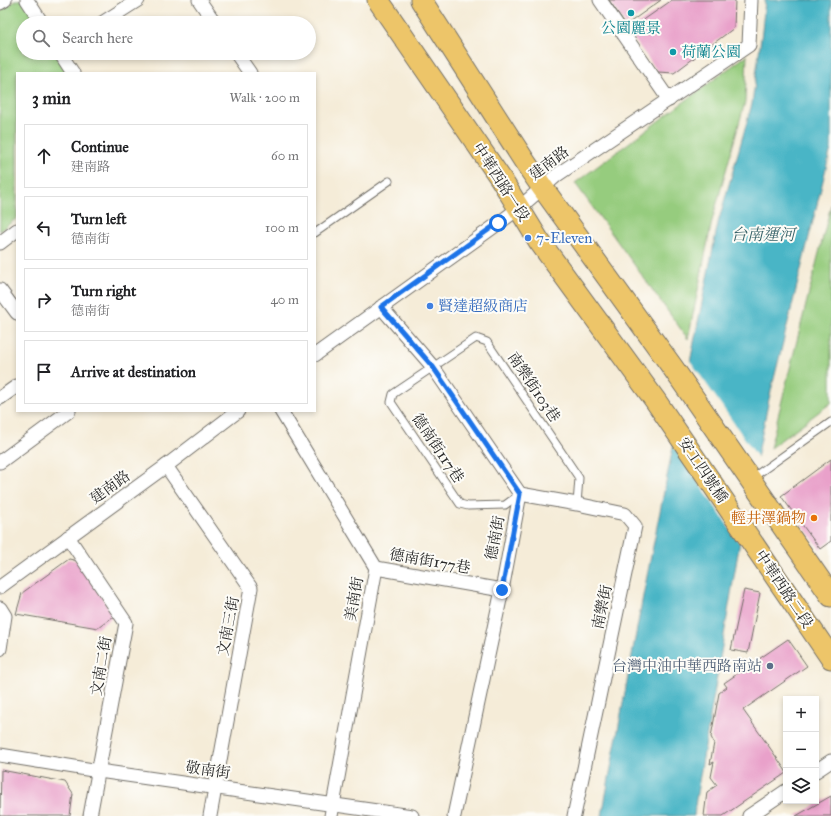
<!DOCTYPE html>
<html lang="en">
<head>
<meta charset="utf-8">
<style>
	:root { --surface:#fff; --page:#f6f6f6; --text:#202124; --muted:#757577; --line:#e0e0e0 }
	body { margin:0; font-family:"IM FELL Great Primer","Noto Serif TC",serif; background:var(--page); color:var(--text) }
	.controls { position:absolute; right:12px; bottom:12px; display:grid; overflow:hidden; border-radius:0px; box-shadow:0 2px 6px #0003 }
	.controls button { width:36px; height:36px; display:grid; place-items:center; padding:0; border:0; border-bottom:1px solid var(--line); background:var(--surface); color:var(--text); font:20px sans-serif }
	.stop { position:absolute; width:12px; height:12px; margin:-9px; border:3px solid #1a73e8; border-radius:50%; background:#fff }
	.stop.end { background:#1a73e8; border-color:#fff; box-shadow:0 1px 4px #0008 }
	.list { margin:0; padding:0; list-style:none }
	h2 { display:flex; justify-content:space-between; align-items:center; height:52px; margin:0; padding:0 16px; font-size:17px }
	h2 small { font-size:13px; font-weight:400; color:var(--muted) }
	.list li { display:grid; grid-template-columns:26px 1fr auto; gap:12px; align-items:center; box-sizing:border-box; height:64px; margin:0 8px 8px; padding:0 8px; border:1px solid var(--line); border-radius:0px }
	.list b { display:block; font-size:15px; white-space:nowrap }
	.list p { margin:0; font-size:13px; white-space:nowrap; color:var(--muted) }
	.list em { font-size:13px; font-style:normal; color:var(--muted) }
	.icon { flex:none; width:22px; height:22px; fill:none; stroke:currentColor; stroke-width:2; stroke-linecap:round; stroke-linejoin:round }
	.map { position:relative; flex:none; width:831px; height:816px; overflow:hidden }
	.search { position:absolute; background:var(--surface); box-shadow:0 2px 6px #0003; left:16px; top:16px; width:300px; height:44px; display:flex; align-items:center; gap:10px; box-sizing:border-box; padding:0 14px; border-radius:22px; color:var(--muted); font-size:15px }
	.panel { position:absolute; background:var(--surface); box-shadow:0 2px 6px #0003; left:16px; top:72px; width:300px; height:340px; border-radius:0px }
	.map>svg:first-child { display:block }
	.green { fill:#96cc7e; stroke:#607c54 }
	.water { fill:#49b5c6; stroke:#3a7078 }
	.pier { fill:#f5ecd8 }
	.building { fill:#e9a1ca }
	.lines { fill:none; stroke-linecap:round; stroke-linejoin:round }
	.lane-casing { stroke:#726f68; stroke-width:9 }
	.street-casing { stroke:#726f68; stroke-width:15 }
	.primary-casing { stroke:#726f68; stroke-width:23 }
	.lane { stroke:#fff; stroke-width:7 }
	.street { stroke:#fff; stroke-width:13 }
	.primary { stroke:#edc569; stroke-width:21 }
	.route { stroke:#1a73e8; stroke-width:5 }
	.culture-dot { fill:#0f9aa8; stroke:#fdfcf7; stroke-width:1.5 }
	.shop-dot { fill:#3f7fe0; stroke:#fdfcf7; stroke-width:1.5 }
	.food-dot { fill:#e8710a; stroke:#fdfcf7; stroke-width:1.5 }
	.service-dot { fill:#5c6f8a; stroke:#fdfcf7; stroke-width:1.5 }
	.labels { text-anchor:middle; stroke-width:4; stroke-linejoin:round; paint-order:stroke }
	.culture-label { font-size:15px; fill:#0d838f; stroke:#fdfcf7 }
	.street-label { font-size:15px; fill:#2b2b2b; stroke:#fdfcf7 }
	.shop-label { font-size:15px; fill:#366cbe; stroke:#fdfcf7; text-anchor:start }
	.food-label { font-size:15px; fill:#c56008; stroke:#fdfcf7; text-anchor:end }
	.service-label { font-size:15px; fill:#4e5e75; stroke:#fdfcf7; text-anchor:end }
	.water-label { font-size:16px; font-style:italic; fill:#376269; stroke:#fdfcf7 }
</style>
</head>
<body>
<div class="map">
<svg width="831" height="816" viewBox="0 0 831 816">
	<rect width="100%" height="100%" fill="#fdfcf7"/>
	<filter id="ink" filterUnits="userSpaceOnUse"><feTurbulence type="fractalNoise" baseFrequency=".025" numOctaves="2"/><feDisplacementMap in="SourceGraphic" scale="8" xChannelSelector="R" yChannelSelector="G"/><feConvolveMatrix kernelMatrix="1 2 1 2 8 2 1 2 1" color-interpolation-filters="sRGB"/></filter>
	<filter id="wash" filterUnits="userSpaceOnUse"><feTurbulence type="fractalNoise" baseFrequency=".012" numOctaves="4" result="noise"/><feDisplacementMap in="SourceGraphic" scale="16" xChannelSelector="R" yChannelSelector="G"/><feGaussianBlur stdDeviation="0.9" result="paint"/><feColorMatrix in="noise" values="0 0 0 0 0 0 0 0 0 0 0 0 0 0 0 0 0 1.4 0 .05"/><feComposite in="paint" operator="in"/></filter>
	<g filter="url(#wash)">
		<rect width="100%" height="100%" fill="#f5ecd8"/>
		<!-- green -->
		<g class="green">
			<polygon points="16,0 33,0 46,23 23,23 23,53 64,53 76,73 17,73 17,218 0,231 0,11"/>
			<polygon points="747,55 745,102 712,221 688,339 575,183"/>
			<polygon points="831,205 831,403 770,448"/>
		</g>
		<!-- water -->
		<polygon class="water" points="765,0 831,0 831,148 769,399 739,547 696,799 694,816 602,816 643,596 718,223 752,104 762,31"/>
		<!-- pier -->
		<polygon class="pier" points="689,359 759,459 741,545 672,443"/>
		<g id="blocks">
			<!-- building -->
			<g class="building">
				<polygon points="609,0 661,0 626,25"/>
				<polygon points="672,0 735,0 734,28 674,73 658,72 628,31"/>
				<polygon points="831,459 831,541 820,549 781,496"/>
				<polygon points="69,559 78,561 114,616 98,628 16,614 22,593"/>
				<polygon points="744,590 760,593 748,653 731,650"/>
				<polygon points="788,639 807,666 743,710 770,748 786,771 786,773 723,816 704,816 707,792 717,785 711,777 714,762 710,764 714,743 711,737 719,693 727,687 724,683"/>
				<polygon points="1,770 65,782 73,794 70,816 0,816"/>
				<polygon points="831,796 831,816 796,816"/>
			</g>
		</g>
	</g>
	<g filter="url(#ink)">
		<use href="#blocks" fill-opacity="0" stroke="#726f68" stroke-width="1"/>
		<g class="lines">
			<defs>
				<g id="lane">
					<polyline points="315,233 389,181"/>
					<polyline points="752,478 831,422"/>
					<polyline points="520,494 505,505 468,506 460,504 391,402 393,394 476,338 487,342 579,478 577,504"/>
				</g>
				<g id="street">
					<polyline points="27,0 42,23"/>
					<polyline points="199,0 215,23"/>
					<polyline points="600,0 669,100"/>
					<polyline points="0,3 5,0"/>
					<polyline points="102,23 138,0"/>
					<polyline points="60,53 73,73"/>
					<polyline points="236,53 250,73"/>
					<polyline points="0,243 17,230"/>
					<polyline points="0,290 17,313"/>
					<polyline points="381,307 433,367 520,494 502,590 454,816"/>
					<polyline points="315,355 499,223 519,208 557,175 749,45 751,0"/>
					<polyline points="0,398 17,386"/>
					<polyline points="281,411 376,568 331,816"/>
					<polyline points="0,462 69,411"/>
					<polyline points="166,466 251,588 210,816"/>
					<polyline points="520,494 577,504 625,514 635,526 574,816"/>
					<polyline points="68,537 126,623 90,816"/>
					<polyline points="376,568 502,590"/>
					<polyline points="0,587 166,466 238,411"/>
					<polyline points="0,608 5,616 0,649"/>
					<polyline points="0,755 99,771 412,816"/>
					<polyline points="816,771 831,761"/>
					<polyline points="749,816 786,791"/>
				</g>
				<g id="primary">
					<polyline points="378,0 501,179 539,241 655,400 831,658"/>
					<polyline points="421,0 525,162 542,187 673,368 831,596"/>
				</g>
			</defs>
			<!-- lane casing -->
			<use href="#lane" class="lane-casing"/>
			<!-- street casing -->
			<use href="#street" class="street-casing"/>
			<!-- primary casing -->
			<use href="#primary" class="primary-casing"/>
			<!-- lane -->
			<use href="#lane" class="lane"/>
			<!-- street -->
			<use href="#street" class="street"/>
			<!-- primary -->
			<use href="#primary" class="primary"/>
		</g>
	</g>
	<g class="lines" filter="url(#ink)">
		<!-- route -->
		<polyline class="route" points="498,223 381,307 433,367 520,494 502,590"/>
	</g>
	<!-- markers -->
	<g class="culture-dot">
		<circle cx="631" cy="13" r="4"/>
		<circle cx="673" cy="52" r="4"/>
	</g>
	<g class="shop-dot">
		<circle cx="528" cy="238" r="4"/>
		<circle cx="430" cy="306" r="4"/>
	</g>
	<circle class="food-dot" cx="814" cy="518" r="4"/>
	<circle class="service-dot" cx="770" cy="666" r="4"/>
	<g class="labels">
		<!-- culture labels -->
		<g class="culture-label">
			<text x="631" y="33">公園麗景</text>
			<text x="681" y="57" text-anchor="start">荷蘭公園</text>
		</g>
		<!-- street labels -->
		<g class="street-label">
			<text transform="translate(549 163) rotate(-37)" y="5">建南路</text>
			<text transform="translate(501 182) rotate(57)" y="5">中華西路一段</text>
			<text transform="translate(534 387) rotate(56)" y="5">南樂街103巷</text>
			<text transform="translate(438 448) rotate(56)" y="5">德南街117巷</text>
			<text transform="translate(703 470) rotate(56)" y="5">安工四號橋</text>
			<text transform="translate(110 487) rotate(-36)" y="5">建南路</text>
			<text transform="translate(495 538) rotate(-79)" y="5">德南街</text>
			<text transform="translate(430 561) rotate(10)" y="5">德南街177巷</text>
			<text transform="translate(784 589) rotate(56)" y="5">中華西路二段</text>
			<text transform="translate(354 599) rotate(-80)" y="5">美南街</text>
			<text transform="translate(602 607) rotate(-78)" y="5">南樂街</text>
			<text transform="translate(228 626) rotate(-79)" y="5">文南三街</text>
			<text transform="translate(101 666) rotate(-80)" y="5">文南二街</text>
			<text transform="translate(208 770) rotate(8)" y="5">敬南街</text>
		</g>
		<!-- shop labels -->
		<g class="shop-label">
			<text x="536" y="243">7-Eleven</text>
			<text x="438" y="311">賢達超級商店</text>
		</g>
		<!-- food labels -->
		<g class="food-label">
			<text x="806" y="523">輕井澤鍋物</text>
		</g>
		<!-- service labels -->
		<g class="service-label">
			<text x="762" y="671">台灣中油中華西路南站</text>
		</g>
		<!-- water labels -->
		<g class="water-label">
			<text x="763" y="240">台南運河</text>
		</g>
	</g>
</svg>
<div class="controls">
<button>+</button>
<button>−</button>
<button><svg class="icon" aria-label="layers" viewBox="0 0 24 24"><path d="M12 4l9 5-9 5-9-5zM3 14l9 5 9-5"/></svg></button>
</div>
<div class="stop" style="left:498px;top:223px"></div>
<div class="stop end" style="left:502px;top:590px"></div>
<div class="search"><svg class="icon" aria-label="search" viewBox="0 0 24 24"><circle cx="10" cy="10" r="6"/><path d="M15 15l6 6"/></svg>Search here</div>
<section class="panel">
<h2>3 min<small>Walk · 200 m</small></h2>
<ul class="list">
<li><svg class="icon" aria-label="ahead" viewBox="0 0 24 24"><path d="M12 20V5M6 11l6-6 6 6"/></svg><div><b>Continue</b><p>建南路</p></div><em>60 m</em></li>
<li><svg class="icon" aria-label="left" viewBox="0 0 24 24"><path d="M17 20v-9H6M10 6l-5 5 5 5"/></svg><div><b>Turn left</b><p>德南街</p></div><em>100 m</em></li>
<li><svg class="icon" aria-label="right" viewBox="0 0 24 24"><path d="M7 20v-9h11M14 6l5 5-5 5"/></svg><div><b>Turn right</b><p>德南街</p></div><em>40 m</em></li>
<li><svg class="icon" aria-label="arrive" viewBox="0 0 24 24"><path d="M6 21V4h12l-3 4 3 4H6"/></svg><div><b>Arrive at destination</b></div></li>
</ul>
</section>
</div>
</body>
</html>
